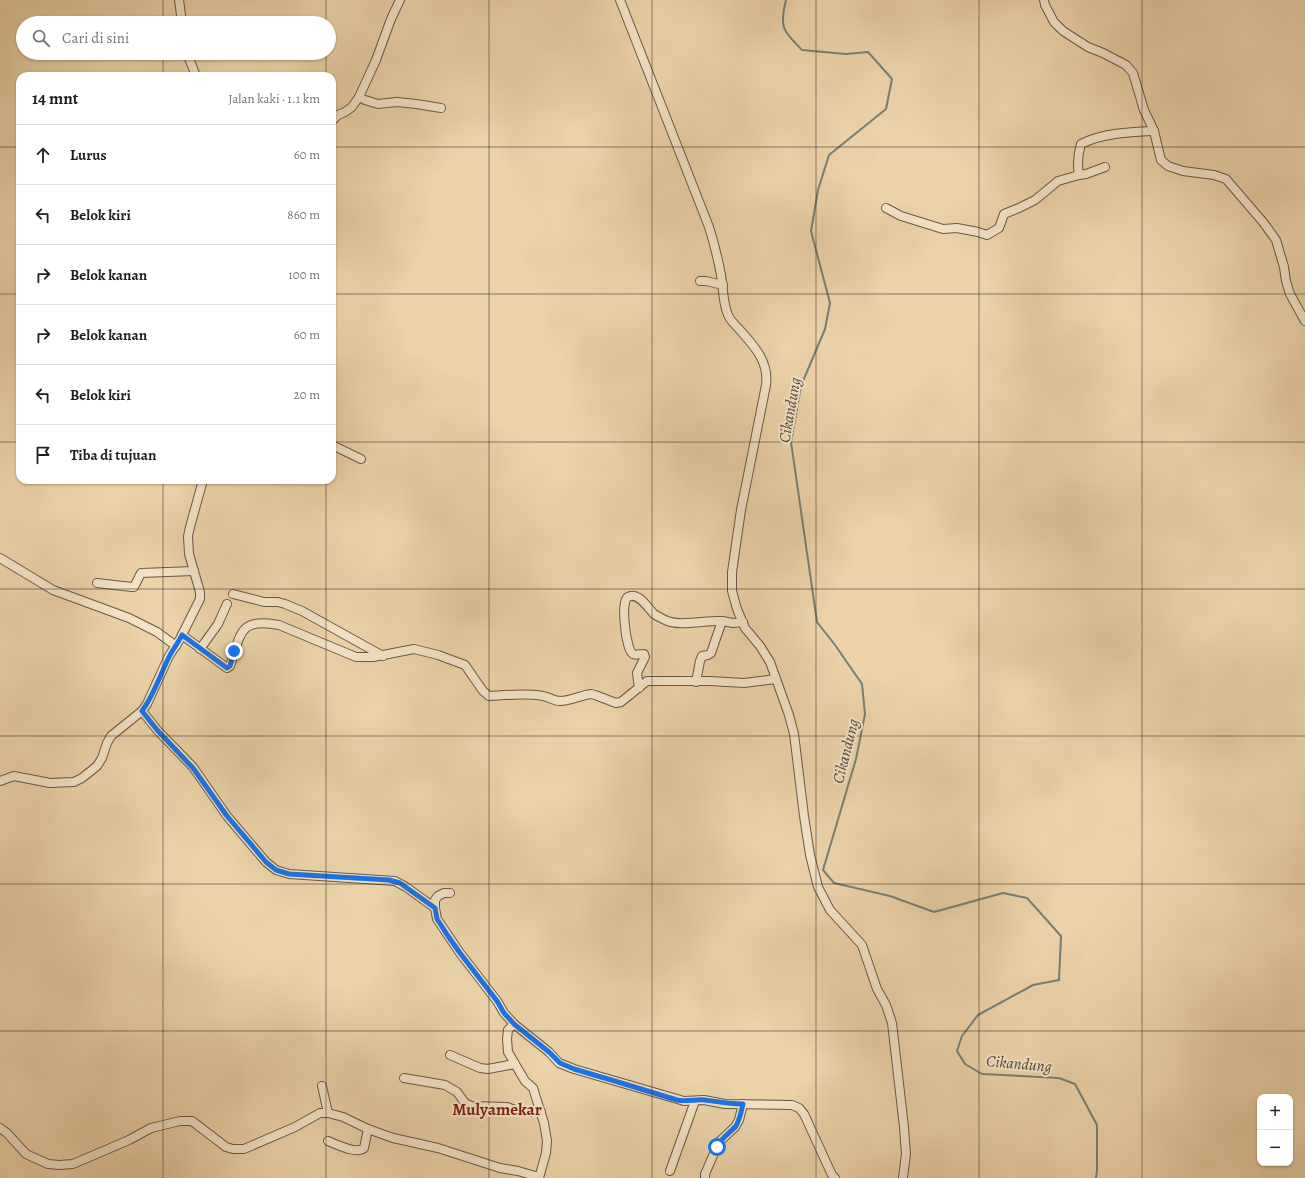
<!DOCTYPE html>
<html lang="id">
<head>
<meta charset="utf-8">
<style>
	:root { --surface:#fff; --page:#f2f2f2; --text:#202124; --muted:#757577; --line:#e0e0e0 }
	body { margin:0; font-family:Alegreya,serif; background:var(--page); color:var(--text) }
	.controls { position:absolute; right:12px; bottom:12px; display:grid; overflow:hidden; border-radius:8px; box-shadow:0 1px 3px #0004 }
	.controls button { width:36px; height:36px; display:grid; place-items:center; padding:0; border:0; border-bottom:1px solid var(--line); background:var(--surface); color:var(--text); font:20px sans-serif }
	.stop { position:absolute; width:12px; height:12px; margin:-9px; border:3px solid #1a73e8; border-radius:50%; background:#fff }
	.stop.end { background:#1a73e8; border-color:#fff; box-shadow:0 1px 4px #0008 }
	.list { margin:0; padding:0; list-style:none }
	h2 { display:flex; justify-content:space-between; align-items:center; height:52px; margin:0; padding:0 16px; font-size:17px }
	h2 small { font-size:13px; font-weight:400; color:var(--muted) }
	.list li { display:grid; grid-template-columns:26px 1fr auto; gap:12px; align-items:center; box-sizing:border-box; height:60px; padding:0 16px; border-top:1px solid var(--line) }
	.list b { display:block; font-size:15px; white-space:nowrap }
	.list em { font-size:13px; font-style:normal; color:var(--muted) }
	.icon { flex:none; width:22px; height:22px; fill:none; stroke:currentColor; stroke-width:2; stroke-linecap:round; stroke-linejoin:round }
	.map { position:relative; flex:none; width:1305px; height:1178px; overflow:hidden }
	.search { position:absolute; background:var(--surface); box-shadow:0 1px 3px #0004; left:16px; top:16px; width:320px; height:44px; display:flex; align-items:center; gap:10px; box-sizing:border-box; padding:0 14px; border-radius:22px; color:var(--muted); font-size:15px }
	.panel { position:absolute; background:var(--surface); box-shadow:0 1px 3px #0004; left:16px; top:72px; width:320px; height:412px; border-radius:12px }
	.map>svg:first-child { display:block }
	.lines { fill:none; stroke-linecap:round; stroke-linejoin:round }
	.stream { stroke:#748176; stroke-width:2 }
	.minor-casing { stroke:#685845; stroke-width:10 }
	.minor { stroke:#f2e2c6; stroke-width:8 }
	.route { stroke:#1a73e8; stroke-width:5 }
	.grid { fill:none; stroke:#3d2f24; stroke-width:1; stroke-opacity:0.55 }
	.labels { text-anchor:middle; stroke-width:4; stroke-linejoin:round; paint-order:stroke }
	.water-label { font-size:16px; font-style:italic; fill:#4f4a3f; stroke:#f2e2c6 }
	.quarter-label { font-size:17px; font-weight:bold; fill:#7a1f14; stroke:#f2e2c6 }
</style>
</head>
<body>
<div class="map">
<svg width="1305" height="1178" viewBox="0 0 1305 1178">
	<rect width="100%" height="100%" fill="#ebd2a8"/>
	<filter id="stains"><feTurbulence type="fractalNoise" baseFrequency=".005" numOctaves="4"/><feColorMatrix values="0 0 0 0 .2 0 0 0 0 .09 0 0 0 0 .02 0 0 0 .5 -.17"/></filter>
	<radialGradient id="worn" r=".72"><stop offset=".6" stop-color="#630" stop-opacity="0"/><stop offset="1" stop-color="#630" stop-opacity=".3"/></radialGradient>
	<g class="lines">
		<!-- stream -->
		<path class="stream" d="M786 0C779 28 783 30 802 50L846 54 868 52 892 79 886 109 829 155 818 190 811 231 830 303 825 329 801 386 791 442 817 622 835 645 862 684 865 714 856 759 823 870 834 883 890 896 934 912 1003 893 1027 898 1061 936 1059 980 1033 985 978 1015 962 1036 957 1051 965 1064 982 1074 1059 1078 1075 1084 1097 1125V1170L1096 1178"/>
		<defs>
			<g id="minor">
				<polyline points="179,0 182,23"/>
				<path d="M620 0 709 227C714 243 718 259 721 275 723 287 723 304 728 315 730 320 735 325 739 329 754 346 769 361 766 385L741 510 732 572V591L737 609 745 628 760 646 770 662 789 715 794 734 804 816 810 855 818 887 830 910 862 945 877 989 886 1005 892 1023 904 1127 906 1154 903 1178"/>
				<polyline points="1044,0 1045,5 1054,22 1063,31 1088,47 1103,53 1126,65 1133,73 1144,110 1154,131 1161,160 1168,166 1183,171 1214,175 1226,179 1263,222 1276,240 1284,267 1286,281 1290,294 1305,321"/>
				<polyline points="187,53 196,76"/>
				<polyline points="359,97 365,100 378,104 397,102 416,104 441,108"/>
				<polyline points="332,121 338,115 345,112 352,107 359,97 376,60 391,19 400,0"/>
				<polyline points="1079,175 1086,174 1105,167"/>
				<path d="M886 208 901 216 943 229 957 228 978 232 987 235 999 228 1004 214 1019 208 1035 200 1058 181 1079 175C1077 164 1078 154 1081 144 1103 133 1130 132 1154 131"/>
				<polyline points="700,281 706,281 723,285"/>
				<polyline points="332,445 361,459"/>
				<polyline points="0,558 53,590 129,618 157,632 176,646"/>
				<polyline points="97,583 132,587 134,587 141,573 194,571"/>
				<polyline points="233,594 264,602 278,602 285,604 302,611 383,656"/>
				<path d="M182 635 227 668 230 666C241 635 238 617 279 625L356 657H373L414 649 438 655 465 665 483 691 489 696C507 695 525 693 543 696 549 697 554 701 560 701 571 701 581 695 591 694L595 695 616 703 621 702 647 681H710L744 683 776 679"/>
				<polyline points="200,649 218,624 227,604"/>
				<polyline points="696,682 700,661 702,656 708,655 711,653 722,621 733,623 743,622"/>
				<path d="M639 688 637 673 645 657 644 654C640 654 634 656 632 653 626 647 620 601 628 597 638 591 648 608 654 614 657 616 661 618 665 620 678 627 706 620 722 621"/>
				<polyline points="142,711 158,731 193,767 227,816 266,862 276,870 289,874 395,881 406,887 435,908"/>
				<polyline points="0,781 14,776 50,783 74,782 82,778 97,766 102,758 107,743 111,736 142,711 147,704 169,656 180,639 200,599 200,592 189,554 188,536 190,527 203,480"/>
				<polyline points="450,893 444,893 438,896 435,900 435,908 437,919 460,953 497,1001 504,1013 514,1024 549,1052 559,1063 574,1069 684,1101 704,1100 725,1104 792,1105 799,1108 804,1114 832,1175 835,1178"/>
				<polyline points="514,1024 508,1030 507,1039 508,1052 525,1081 533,1088 544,1123 547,1141 546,1153 539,1178"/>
				<polyline points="450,1055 480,1068 488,1069 515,1064"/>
				<polyline points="404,1078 445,1085 457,1092 465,1103 471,1106 507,1107 515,1110 524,1112 541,1112"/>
				<polyline points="322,1086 328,1113"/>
				<polyline points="0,1128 7,1133 26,1154 48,1164 59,1165 73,1164 129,1140 151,1128 180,1121 192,1121 226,1147 233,1149 244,1149 295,1127 320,1113 328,1113 343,1117 368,1129 393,1138 438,1148 500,1168 518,1171 539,1177"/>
				<path d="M328 1141C336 1144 357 1155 364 1148L368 1129"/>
				<polyline points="670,1171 695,1101"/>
				<polyline points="705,1178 705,1174 719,1142 735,1127 739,1120 743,1104"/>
			</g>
		</defs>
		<!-- minor casing -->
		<use href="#minor" class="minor-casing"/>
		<!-- minor -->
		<use href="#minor" class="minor"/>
	</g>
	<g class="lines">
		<!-- route -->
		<path class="route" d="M234 651 230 666 227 668 182 635C178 643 173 649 169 657 160 675 154 695 142 711L158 731 193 768 227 816 266 862 276 870 289 874 389 880 400 883 435 908 437 919 448 936 460 953 497 1001 504 1013 514 1024 549 1052 560 1063 574 1069 618 1082 677 1100C686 1102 696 1099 705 1100 718 1102 730 1104 743 1104 741 1112 740 1119 736 1126 730 1133 721 1138 717 1147"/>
	</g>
	<!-- grid -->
	<path class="grid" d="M163 0V23M326 0V23M489 0V1178M652 0V1178M816 0V1178M979 0V1178M1142 0V1178M163 53V76M326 53V76M0 147H20M332 147H1305M0 294H20M332 294H1305M0 442H20M332 442H1305M163 480V1178M326 480V1178M0 589H1305M0 736H1305M0 884H1305M0 1031H1305"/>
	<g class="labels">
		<!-- water labels -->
		<g class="water-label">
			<text transform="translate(789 410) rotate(-80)" y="6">Cikandung</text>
			<text transform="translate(845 751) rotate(-76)" y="6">Cikandung</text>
			<text transform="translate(1019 1063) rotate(5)" y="6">Cikandung</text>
		</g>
		<!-- quarter labels -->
		<g class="quarter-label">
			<text x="497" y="1115">Mulyamekar</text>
		</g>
	</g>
	<rect width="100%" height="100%" filter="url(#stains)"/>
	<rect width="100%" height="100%" fill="url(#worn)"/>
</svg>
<div class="controls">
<button>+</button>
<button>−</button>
</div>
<div class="stop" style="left:717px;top:1147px"></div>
<div class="stop end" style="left:234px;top:651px"></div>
<div class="search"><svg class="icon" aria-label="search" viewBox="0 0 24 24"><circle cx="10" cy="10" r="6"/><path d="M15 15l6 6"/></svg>Cari di sini</div>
<section class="panel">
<h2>14 mnt<small>Jalan kaki · 1.1 km</small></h2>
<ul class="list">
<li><svg class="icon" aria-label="ahead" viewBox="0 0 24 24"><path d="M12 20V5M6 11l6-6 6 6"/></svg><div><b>Lurus</b></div><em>60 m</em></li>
<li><svg class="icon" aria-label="left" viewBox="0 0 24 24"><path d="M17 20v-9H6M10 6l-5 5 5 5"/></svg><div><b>Belok kiri</b></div><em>860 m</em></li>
<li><svg class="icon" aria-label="right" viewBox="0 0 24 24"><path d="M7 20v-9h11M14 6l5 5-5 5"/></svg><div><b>Belok kanan</b></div><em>100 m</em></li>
<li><svg class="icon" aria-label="right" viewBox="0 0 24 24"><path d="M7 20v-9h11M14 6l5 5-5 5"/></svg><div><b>Belok kanan</b></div><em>60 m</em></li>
<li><svg class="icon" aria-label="left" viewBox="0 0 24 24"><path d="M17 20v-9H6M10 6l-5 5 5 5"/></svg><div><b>Belok kiri</b></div><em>20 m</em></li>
<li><svg class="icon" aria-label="arrive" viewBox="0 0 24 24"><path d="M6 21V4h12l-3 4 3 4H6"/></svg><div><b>Tiba di tujuan</b></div></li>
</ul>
</section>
</div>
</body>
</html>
